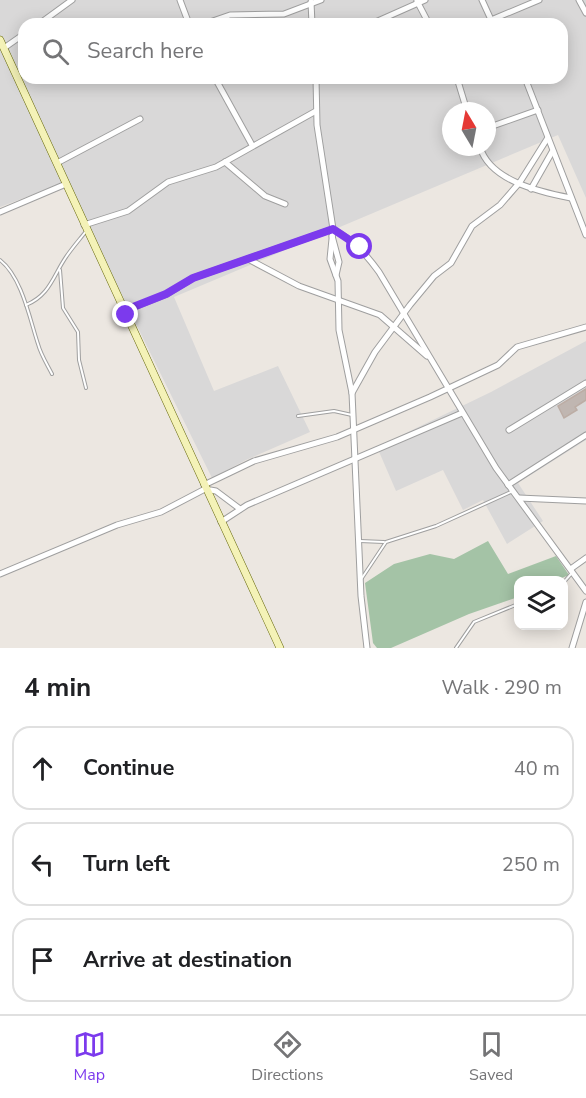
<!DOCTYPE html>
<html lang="en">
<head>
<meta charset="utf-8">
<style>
	:root { --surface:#fff; --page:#f6f6f6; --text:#202124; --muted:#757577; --line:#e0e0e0; --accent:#7c3aed }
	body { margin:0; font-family:"Nunito Sans",sans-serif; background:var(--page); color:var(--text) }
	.controls { position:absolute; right:18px; bottom:18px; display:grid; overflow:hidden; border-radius:12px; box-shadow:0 3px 15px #0003 }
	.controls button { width:54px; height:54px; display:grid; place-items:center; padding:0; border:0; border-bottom:2px solid var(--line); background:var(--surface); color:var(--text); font:30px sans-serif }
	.compass { position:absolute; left:442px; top:102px; width:54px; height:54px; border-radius:50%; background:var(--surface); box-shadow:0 3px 15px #0003; rotate:350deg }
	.stop { position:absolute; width:18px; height:18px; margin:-14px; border:4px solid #7c3aed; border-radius:50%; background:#fff }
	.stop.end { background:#7c3aed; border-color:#fff; box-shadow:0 2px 6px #0008 }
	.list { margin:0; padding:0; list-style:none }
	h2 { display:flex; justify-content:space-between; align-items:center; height:78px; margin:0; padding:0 24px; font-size:26px }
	h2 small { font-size:20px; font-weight:400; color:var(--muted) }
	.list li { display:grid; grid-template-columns:39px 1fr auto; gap:18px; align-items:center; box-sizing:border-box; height:84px; margin:0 12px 12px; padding:0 12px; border:2px solid var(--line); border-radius:18px }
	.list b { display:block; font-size:22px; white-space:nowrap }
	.list em { font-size:20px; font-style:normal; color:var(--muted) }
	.icon { flex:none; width:33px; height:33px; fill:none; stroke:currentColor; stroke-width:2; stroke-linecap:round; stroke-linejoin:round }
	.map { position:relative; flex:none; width:586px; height:648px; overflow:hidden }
	.search { position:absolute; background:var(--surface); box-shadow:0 3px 15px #0003; left:18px; right:18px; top:18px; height:66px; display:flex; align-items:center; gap:15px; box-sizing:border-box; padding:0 21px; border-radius:18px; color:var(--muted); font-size:22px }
	.sheet { height:366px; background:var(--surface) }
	nav { display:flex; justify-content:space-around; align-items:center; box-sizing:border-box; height:84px; border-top:2px solid var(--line); background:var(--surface); font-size:16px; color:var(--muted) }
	nav a { display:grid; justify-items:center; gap:3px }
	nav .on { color:var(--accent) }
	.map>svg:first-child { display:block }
	.residential { fill:#d9d8d8; fill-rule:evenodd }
	.cemetery { fill:#a4c3a6 }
	.building { fill:#c0b6b1; stroke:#bcada5; stroke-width:1.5 }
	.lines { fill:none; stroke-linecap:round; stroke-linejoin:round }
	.lane-casing { stroke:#9f9f9f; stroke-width:4 }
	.street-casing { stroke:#9f9f9f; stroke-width:7 }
	.secondary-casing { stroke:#66680c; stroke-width:8 }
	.lane { stroke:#fff; stroke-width:2 }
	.street { stroke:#fff; stroke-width:5 }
	.secondary { stroke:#f4f2b7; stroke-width:7 }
	.route { stroke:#7c3aed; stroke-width:8 }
</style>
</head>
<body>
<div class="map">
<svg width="586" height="648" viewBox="0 0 586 648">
	<rect width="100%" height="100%" fill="#ece7e1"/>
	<!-- residential -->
	<g class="residential">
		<path d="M0 0H586V198L558 135 174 297 214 391 278 366 310 432 246 460 212 478 66 182 0 207ZM24 24H562V78H24ZM451 111H487V147H451Z"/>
		<polygon points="586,341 586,440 518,483 543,521 507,544 483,500 463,510 443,470 396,491 377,447 491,392"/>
	</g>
	<!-- cemetery -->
	<polygon class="cemetery" points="488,541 508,574 556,556 569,575 557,580 518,580 518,597 469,614 391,648 377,648 373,643 365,583 394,564 430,554 454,559"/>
	<!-- building -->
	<polygon class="building" points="586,389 586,400 575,407 577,410 564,418 558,406"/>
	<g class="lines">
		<defs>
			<g id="lane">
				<path d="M0 260C22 277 30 320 38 344 41 355 47 364 52 374"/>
				<polyline points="60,270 63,308 78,332 79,360 86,388"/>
				<path d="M26 305C50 295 53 276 66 257 72 248 80 239 87 230"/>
				<polyline points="298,416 334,411 352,415"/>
				<polyline points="360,541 384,542"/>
				<polyline points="362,578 386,542 436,526 513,491"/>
				<polyline points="564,582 571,574"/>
				<polyline points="456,648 474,622 518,604"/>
			</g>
			<g id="street">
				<polyline points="180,0 189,24"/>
				<polyline points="482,0 493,24"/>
				<polyline points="579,0 586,13"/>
				<polyline points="417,1 429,24"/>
				<polyline points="311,2 312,24"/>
				<polyline points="491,20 539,0"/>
				<polyline points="39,24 72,0"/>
				<polyline points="204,24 230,15 284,14 321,0"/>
				<polyline points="371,24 425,0"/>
				<polyline points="4,48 24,34"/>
				<polyline points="215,78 252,145"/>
				<polyline points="316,78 317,125 333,229 330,259 338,281 339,330 352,393 361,596 367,648"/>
				<polyline points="457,78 467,111"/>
				<polyline points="525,78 586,235"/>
				<polyline points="487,128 538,110"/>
				<path d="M480 147C490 181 540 192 571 198"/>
				<polyline points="225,162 265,196 285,204"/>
				<polyline points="57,163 140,119"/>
				<polyline points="531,189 552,152"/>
				<polyline points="0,212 66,184"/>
				<polyline points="84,225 128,211 168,182 216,167 316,111"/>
				<polyline points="332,236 339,262 336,275"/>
				<polyline points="248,259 299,286 380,315 427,356"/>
				<path d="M124 311 167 294 193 278 333 229C353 240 366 254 379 272L496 468 586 591"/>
				<polyline points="352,393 375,352 410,305 434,276 451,263 472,226 500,205 520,182 547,139"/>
				<polyline points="509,430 586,383"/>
				<polyline points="204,485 254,461 337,437 430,397 498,365 517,347 586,327"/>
				<polyline points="508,485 586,435"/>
				<polyline points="519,498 586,501"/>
				<polyline points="221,522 247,505 462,413"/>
				<polyline points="572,568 586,558"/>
				<polyline points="0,574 117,525 161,512 205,489 216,491 240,509"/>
				<polyline points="572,648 586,602"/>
			</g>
			<polyline id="secondary" points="0,40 280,648"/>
		</defs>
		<!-- lane casing -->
		<use href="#lane" class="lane-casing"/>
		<!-- street casing -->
		<use href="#street" class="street-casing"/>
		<!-- secondary casing -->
		<use href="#secondary" class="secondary-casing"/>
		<!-- lane -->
		<use href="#lane" class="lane"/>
		<!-- street -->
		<use href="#street" class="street"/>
		<!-- secondary -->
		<use href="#secondary" class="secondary"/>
	</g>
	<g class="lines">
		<!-- route -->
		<polyline class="route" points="126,315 123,311 166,294 193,278 333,229 360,247"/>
	</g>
</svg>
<div class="controls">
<button><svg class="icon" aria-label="layers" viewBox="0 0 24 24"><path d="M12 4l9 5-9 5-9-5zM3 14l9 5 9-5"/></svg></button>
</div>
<svg class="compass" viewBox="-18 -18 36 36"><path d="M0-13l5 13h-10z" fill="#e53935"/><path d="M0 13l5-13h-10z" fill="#757577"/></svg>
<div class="stop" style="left:360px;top:247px"></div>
<div class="stop end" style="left:126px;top:315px"></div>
<div class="search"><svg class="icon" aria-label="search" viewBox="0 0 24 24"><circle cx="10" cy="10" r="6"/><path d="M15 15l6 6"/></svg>Search here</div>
</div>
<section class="sheet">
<h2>4 min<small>Walk · 290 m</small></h2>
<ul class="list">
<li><svg class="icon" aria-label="ahead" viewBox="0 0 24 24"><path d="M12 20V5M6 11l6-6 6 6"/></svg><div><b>Continue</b></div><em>40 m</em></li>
<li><svg class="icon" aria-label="left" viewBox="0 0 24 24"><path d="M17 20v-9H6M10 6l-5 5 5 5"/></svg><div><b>Turn left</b></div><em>250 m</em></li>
<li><svg class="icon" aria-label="arrive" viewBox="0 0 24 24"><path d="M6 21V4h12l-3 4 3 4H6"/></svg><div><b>Arrive at destination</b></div></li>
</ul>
</section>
<nav>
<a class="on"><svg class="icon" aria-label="map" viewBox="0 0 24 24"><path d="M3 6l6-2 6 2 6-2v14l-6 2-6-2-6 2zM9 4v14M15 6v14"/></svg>Map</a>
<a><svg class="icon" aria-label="directions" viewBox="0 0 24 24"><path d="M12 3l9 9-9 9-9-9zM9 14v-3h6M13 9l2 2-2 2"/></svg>Directions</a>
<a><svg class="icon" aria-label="saved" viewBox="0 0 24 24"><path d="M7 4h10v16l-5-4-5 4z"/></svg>Saved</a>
</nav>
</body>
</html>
